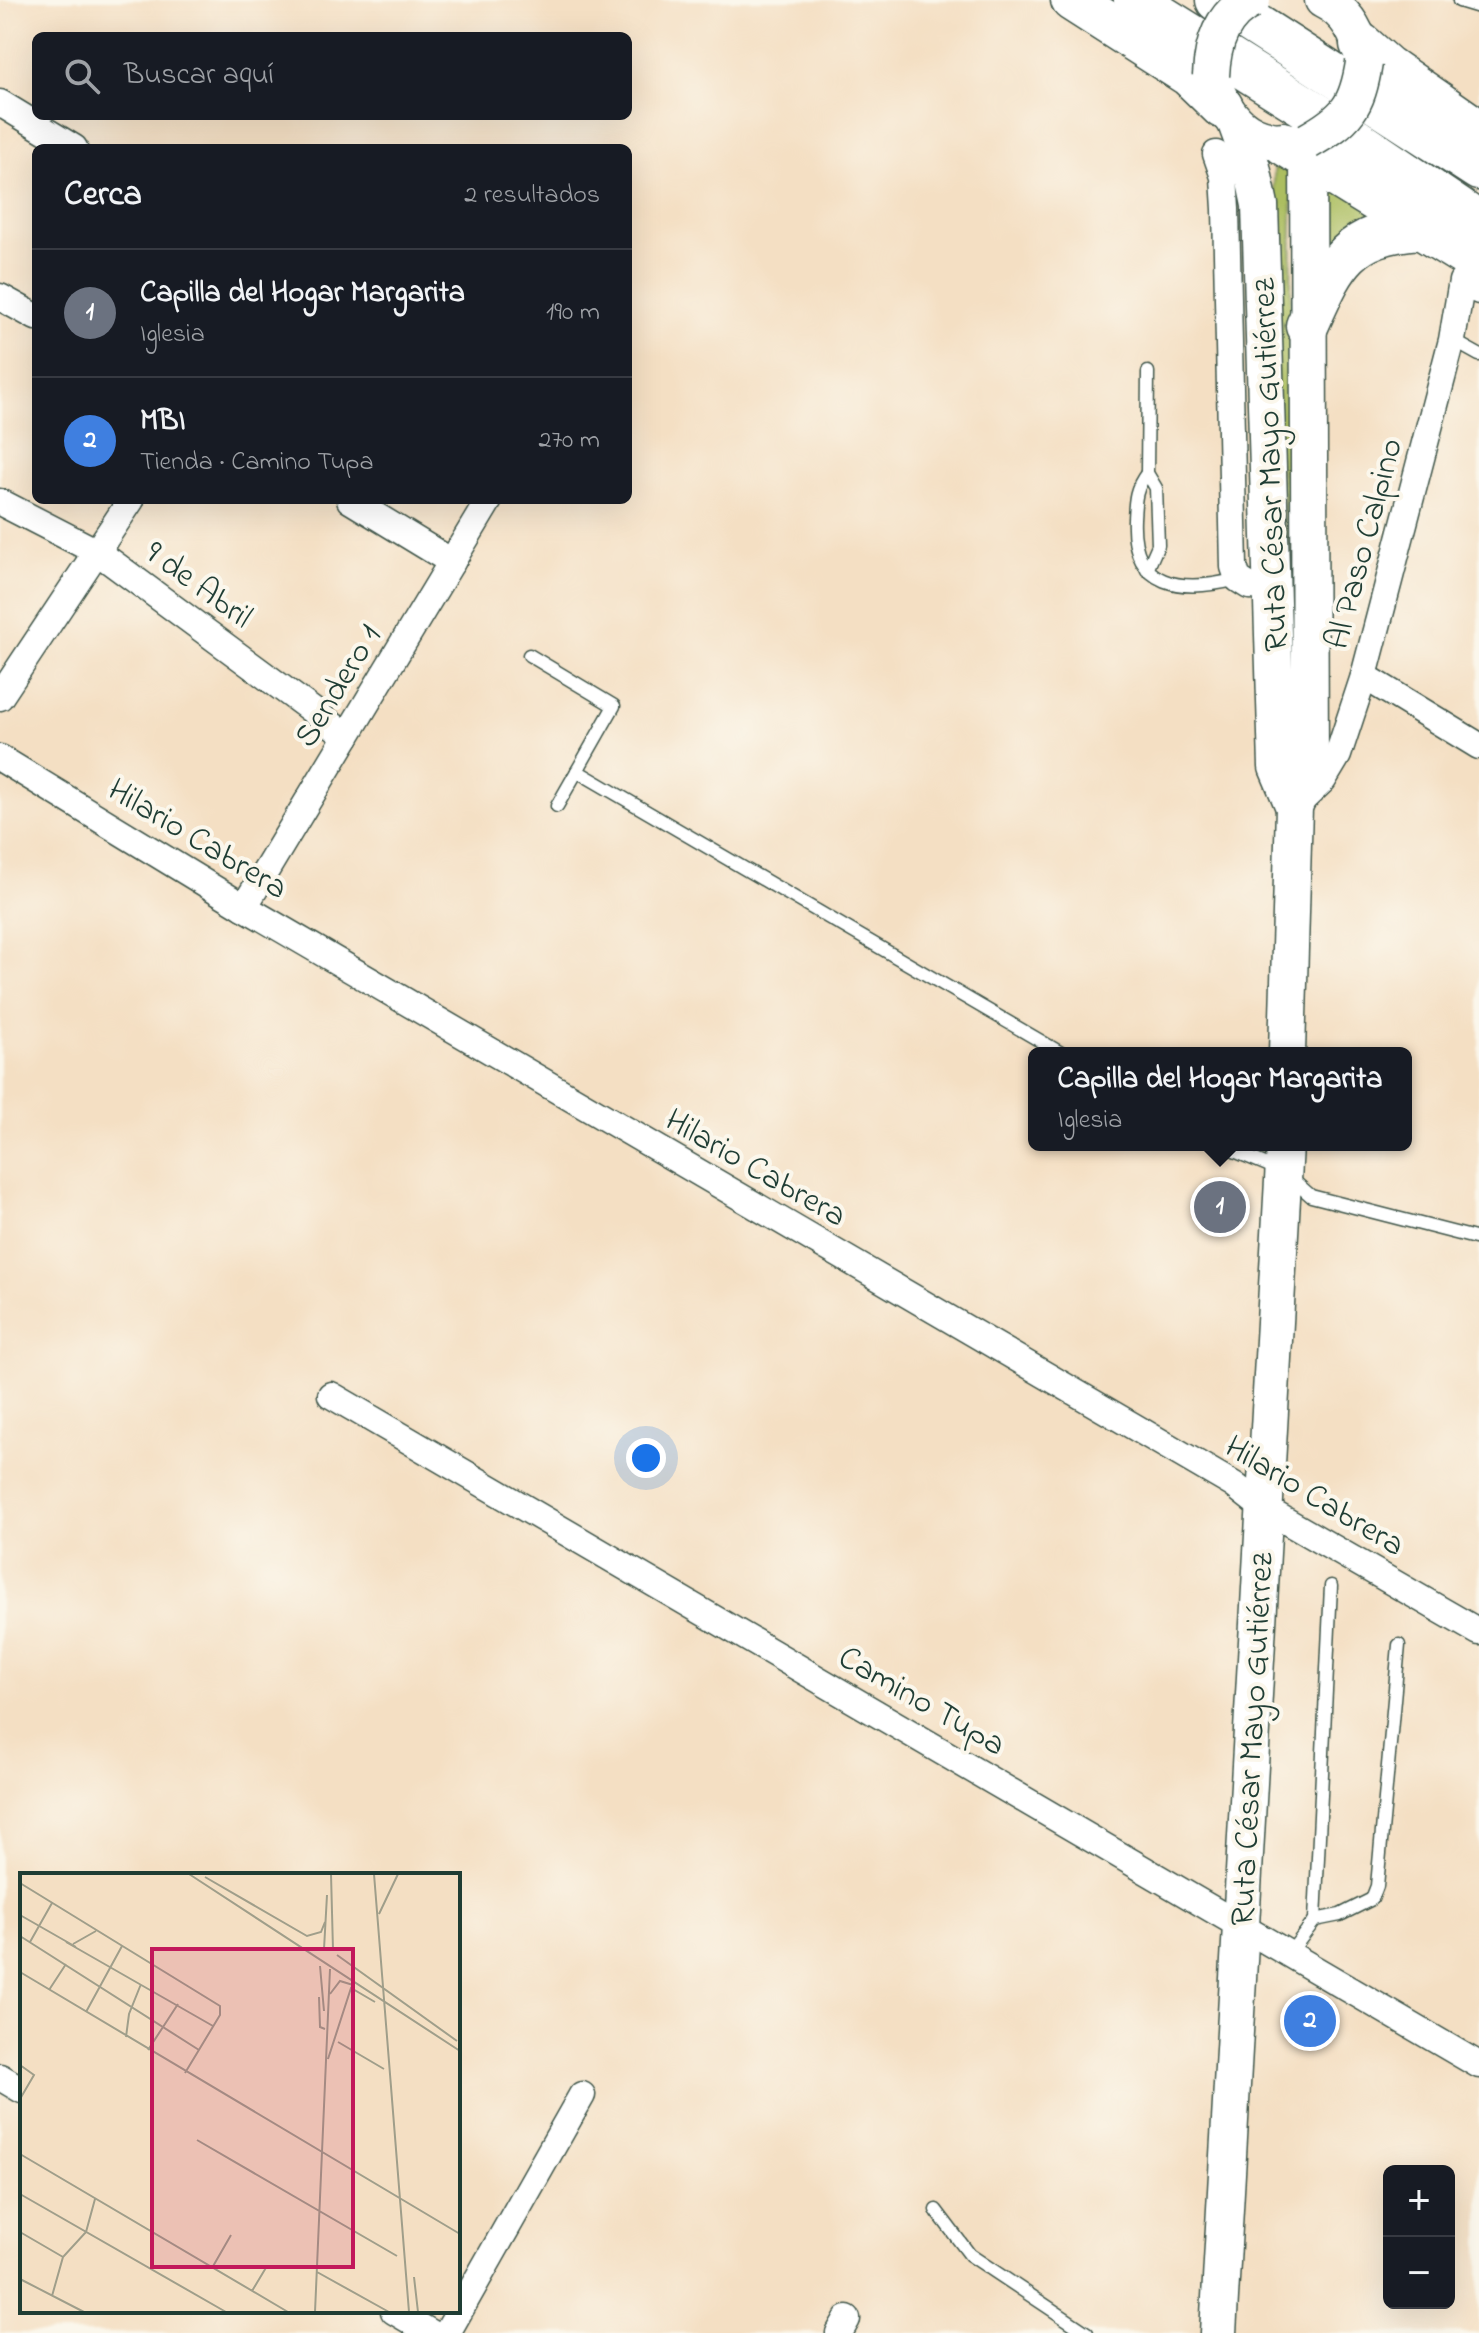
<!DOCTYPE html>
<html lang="es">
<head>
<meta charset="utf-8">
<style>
	:root { --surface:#171b24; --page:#20242c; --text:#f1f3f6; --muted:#9ea1a6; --line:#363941; --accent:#d93025 }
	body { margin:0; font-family:"Indie Flower",sans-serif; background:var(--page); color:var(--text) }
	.controls { position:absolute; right:24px; bottom:24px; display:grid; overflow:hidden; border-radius:12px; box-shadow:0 8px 32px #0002 }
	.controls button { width:72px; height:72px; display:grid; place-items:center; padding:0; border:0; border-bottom:2px solid var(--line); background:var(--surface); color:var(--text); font:40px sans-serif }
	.you { position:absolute; left:646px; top:1458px; width:28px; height:28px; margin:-20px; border:6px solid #fff; border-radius:50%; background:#1a73e8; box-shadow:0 0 0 12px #1a73e833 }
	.badge { display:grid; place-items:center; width:52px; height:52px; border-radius:50%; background:var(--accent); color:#fff; font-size:26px; font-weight:700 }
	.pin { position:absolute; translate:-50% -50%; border:4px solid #fff; box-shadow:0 2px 8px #0006 }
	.popup { position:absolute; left:1028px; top:1047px; width:384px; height:104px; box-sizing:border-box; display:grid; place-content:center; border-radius:12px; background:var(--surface); filter:drop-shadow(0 2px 6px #0005); font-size:26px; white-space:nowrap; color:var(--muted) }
	.popup b { font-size:30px; color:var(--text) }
	.popup::after { content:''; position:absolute; left:50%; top:100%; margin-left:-16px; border:16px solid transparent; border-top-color:var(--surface) }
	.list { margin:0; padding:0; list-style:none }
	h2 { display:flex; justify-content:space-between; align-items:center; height:104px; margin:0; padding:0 32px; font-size:34px }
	h2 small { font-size:26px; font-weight:400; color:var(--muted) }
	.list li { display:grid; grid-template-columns:52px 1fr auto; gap:24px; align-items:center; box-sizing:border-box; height:128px; padding:0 32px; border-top:2px solid var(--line) }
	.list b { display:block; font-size:30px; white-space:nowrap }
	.list p { margin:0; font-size:26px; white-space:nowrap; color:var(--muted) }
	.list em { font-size:26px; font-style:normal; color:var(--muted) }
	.icon { flex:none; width:44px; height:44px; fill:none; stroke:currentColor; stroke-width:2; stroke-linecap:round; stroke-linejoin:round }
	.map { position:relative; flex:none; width:1479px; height:2333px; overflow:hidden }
	.search { position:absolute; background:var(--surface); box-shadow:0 8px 32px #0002; left:32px; top:32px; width:600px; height:88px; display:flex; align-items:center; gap:20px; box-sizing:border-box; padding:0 28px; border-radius:12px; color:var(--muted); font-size:30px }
	.panel { position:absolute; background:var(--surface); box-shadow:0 8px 32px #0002; left:32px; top:144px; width:600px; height:360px; border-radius:12px }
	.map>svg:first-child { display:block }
	.green { fill:#acbe61; stroke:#667e4a; stroke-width:2 }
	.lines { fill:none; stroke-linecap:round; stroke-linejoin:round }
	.service-casing { stroke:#3f5549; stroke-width:15 }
	.minor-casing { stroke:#3f5549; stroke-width:29 }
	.secondary-casing { stroke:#3f5549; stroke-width:39 }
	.trunk-casing { stroke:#3f5549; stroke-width:45 }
	.service { stroke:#fff; stroke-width:12 }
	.minor { stroke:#fff; stroke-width:26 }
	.secondary { stroke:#fff; stroke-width:36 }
	.trunk { stroke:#fff; stroke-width:42 }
	.secondary-bridge-casing { stroke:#3f5549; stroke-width:39; stroke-linecap:butt }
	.secondary-bridge { stroke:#fff; stroke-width:36 }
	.labels { text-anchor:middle; stroke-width:8; stroke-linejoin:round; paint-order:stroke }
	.street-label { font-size:34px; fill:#1f3d34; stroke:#fbf7ec }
	.inset-road { fill:none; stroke:#9f9e8a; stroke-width:2 }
	.view { fill:#c2185b; fill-opacity:0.15; stroke:#c2185b; stroke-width:4 }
	.inset-edge { fill:none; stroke:#1f3d34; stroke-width:4 }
</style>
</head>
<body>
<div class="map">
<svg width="1479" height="2333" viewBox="0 0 1479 2333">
	<rect width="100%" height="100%" fill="#fbf7ec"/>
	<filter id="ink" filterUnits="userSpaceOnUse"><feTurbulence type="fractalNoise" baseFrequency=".0125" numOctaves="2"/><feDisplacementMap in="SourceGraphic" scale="16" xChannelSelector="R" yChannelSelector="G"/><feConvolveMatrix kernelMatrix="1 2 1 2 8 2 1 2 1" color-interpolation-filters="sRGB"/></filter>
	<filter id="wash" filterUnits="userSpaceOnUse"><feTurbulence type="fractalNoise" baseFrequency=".006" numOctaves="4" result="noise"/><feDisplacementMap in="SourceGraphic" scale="32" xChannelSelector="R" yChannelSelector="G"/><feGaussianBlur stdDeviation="1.8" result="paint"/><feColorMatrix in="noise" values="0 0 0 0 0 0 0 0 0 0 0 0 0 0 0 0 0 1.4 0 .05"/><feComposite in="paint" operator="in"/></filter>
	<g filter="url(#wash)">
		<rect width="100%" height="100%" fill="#f4dfc3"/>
		<!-- green -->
		<g class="green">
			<polygon points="1281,162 1293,163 1287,549 1274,392 1274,170"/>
			<polygon points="1324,182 1385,211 1320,252"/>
		</g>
	</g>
	<g filter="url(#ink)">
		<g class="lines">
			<defs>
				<g id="service">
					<polyline points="1459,1 1479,7"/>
					<polyline points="1452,340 1479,355"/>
					<path d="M1147 473C1135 489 1135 499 1134 519 1131 589 1182 593 1238 579"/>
					<polyline points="1147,570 1158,545 1156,488 1147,473 1148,372"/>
					<polyline points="529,655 614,706 577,771"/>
					<polyline points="557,806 577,771 1061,1053"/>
					<polyline points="1220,1145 1284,1172 1311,1196 1479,1239"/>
					<polyline points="1315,1920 1331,1586"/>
					<polyline points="1289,1954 1315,1920 1340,1915 1372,1899 1377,1886 1399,1645"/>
					<polyline points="936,2210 970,2255 1087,2333"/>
				</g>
				<g id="minor">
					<polyline points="0,103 74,148"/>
					<polyline points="1216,154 1224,177 1226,209 1234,567 1238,579 1249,586 1271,587"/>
					<polyline points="0,297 36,317"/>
					<polyline points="350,500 452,562"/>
					<polyline points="0,502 99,553 347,736"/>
					<polyline points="1364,676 1479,746"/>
					<polyline points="0,697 131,500"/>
					<polyline points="0,758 244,907 1234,1485 1262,1507 1479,1632"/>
					<polyline points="1303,799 1323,780 1338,755 1364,676 1452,340 1462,281 1479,291"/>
					<polyline points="244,907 489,500"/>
					<polyline points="331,1395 1479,2065"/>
					<polyline points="0,2077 22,2090"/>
					<polyline points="394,2311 431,2333"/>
					<polyline points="447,2333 582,2095"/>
					<polyline points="839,2333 847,2319"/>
				</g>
				<g id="secondary">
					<path d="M1323 0C1348 12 1360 36 1364 63"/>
					<path d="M1212 80C1230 129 1255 146 1308 141L1310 768 1294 807 1287 1053"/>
					<polyline points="1236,123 1252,167 1260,205 1277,767 1294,807"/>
					<polyline points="1218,2333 1285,1145"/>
				</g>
				<g id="trunk">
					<polyline points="1072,0 1189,75 1222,107"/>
					<polyline points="1135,0 1325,119 1479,223"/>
					<polyline points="1217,0 1479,169"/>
					<polyline points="1361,44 1387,67 1479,131"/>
					<polyline points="1283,143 1421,228"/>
					<path d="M1307 326C1335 264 1346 233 1421 228L1479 264"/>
				</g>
			</defs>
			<!-- service casing -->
			<use href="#service" class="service-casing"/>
			<!-- minor casing -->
			<use href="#minor" class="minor-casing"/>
			<!-- secondary casing -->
			<use href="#secondary" class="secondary-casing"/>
			<!-- trunk casing -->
			<use href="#trunk" class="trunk-casing"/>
			<!-- service -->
			<use href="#service" class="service"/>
			<!-- minor -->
			<use href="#minor" class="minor"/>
			<!-- secondary -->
			<use href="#secondary" class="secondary"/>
			<!-- trunk -->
			<use href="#trunk" class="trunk"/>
			<defs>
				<g id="secondary-bridge">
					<path d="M1211 76C1212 46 1221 14 1252 0"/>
					<path d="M1308 141C1347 119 1357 107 1364 63"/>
				</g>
			</defs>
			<!-- secondary-bridge casing -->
			<use href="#secondary-bridge" class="secondary-bridge-casing"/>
			<!-- secondary-bridge -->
			<use href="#secondary-bridge" class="secondary-bridge"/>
		</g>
	</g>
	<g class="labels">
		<!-- street labels -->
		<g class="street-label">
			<text transform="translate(1268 465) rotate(-92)" y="12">Ruta César Mayo Gutiérrez</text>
			<text transform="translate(1362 543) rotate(-75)" y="12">Al Paso Calpino</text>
			<text transform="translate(200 583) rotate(36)" y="12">9 de Abril</text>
			<text transform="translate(336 685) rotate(-59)" y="12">Sendero 1</text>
			<text transform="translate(199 837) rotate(31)" y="12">Hilario Cabrera</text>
			<text transform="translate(757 1166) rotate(30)" y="12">Hilario Cabrera</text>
			<text transform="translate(1316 1494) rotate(31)" y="12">Hilario Cabrera</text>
			<text transform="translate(923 1699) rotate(30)" y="12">Camino Tupa</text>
			<text transform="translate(1250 1739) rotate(-87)" y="12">Ruta César Mayo Gutiérrez</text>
		</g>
	</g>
	<!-- overview -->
	<g transform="translate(20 1873)">
		<rect width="440" height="440" fill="#f4dfc3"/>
		<path class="inset-road" d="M169 1 440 178M311 1 313 77M354 1 389 439M185 4 287 63 301 59 305 49M0 10 200 133V142L165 200M359 41 378 1M0 42 56 74M0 63 179 177M10 69 32 30M46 69 193 153M53 71 76 58M304 76 307 22M317 82 437 168M300 93 304 138M0 99 440 361M29 117 46 91M310 121 320 108 333 112M299 124 300 154 305 156M66 139 102 73M106 164 109 141 121 111M318 169 364 196M128 177 158 131M308 186 331 115 355 129M0 192 14 202 0 226M177 267 377 383M0 281 268 439M0 321 206 439M0 359 43 384M192 395 211 362M297 399 369 439M394 404 398 439M0 406 64 439M232 418 247 393M32 423 43 384 66 359 75 326M295 439 310 96"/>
		<path class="view" d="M132 76H333V394H132Z"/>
		<rect width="440" height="440" class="inset-edge"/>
	</g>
</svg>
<div class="controls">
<button>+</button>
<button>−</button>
</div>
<div class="you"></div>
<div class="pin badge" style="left:1220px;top:1207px;background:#6b7280">1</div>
<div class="popup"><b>Capilla del Hogar Margarita</b>Iglesia</div>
<div class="pin badge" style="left:1310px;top:2021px;background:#3f7fe0">2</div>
<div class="search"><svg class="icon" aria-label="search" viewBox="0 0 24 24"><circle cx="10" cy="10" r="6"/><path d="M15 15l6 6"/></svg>Buscar aquí</div>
<section class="panel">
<h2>Cerca<small>2 resultados</small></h2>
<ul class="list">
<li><span class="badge" style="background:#6b7280">1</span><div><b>Capilla del Hogar Margarita</b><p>Iglesia</p></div><em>190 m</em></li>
<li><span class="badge" style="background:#3f7fe0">2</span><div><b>MBI</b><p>Tienda · Camino Tupa</p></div><em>270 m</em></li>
</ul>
</section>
</div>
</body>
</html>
